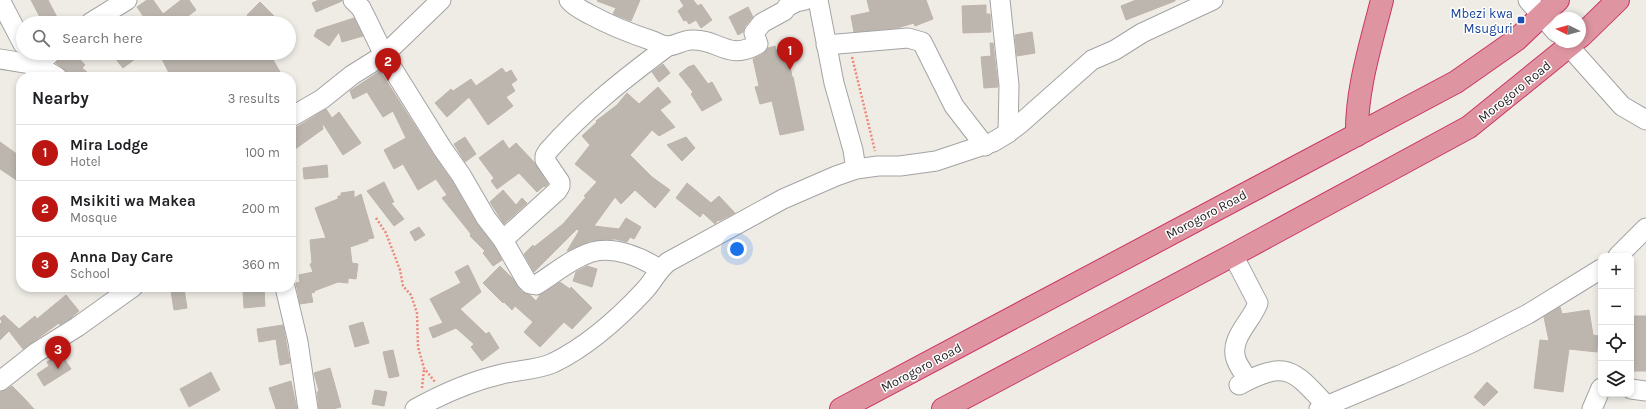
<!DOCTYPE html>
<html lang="en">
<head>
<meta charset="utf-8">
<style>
	:root { --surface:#fff; --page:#f2f2f2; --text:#202124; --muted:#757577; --line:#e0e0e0; --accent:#bc1612 }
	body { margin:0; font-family:Karla,sans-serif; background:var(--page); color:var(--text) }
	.controls { position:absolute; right:12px; bottom:12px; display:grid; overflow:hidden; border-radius:8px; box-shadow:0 2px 6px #0003 }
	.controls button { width:36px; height:36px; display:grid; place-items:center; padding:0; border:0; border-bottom:1px solid var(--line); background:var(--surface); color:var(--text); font:20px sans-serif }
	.compass { position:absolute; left:1550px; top:12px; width:36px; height:36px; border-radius:50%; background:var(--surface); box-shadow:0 2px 6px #0003; rotate:276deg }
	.you { position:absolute; left:737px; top:249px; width:14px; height:14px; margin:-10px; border:3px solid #fff; border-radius:50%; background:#1a73e8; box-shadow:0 0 0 6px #1a73e833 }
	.badge { display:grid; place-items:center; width:26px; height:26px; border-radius:50%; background:var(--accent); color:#fff; font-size:13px; font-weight:700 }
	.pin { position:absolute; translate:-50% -33px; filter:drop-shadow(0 1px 2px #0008) }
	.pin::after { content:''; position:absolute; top:21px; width:14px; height:12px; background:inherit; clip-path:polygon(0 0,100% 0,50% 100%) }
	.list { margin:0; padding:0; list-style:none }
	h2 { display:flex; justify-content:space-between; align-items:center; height:52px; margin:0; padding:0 16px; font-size:17px }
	h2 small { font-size:13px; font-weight:400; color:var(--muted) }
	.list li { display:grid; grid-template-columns:26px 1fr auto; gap:12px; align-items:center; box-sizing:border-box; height:56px; padding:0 16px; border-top:1px solid var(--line) }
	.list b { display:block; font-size:15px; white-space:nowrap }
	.list p { margin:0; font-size:13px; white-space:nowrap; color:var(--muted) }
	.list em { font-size:13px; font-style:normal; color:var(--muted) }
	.icon { flex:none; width:22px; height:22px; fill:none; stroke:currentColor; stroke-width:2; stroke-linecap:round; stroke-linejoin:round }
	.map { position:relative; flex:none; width:1646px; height:409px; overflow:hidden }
	.search { position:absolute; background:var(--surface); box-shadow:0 2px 6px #0003; left:16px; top:16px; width:280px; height:44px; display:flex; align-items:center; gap:10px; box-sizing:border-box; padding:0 14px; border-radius:22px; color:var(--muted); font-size:15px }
	.panel { position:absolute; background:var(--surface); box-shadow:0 2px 6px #0003; left:16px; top:72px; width:280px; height:220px; border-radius:16px }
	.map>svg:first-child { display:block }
	.building { fill:#bcb6af; stroke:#bfb4aa }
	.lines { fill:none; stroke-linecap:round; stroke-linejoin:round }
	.minor-casing { stroke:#a3a3a3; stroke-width:21 }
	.highway-casing { stroke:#cb3565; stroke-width:24 }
	.path { stroke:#ed8779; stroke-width:2.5; stroke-dasharray:2 2; stroke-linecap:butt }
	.minor { stroke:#fff; stroke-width:19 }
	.highway { stroke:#df95a1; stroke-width:22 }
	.transit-dot { fill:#1a4fb4; stroke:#fff; stroke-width:1.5 }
	.labels { text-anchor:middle; stroke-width:3; stroke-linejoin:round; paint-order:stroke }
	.transit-label { font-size:13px; fill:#164399; stroke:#fff; text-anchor:end }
	.street-label { font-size:13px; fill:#1f1f1f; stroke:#fff }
</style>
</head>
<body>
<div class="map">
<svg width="1646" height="409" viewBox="0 0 1646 409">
	<rect width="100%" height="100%" fill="#efece6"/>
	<!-- building -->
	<g class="building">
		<polygon points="31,0 48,0 60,23 43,23"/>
		<polygon points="147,0 153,0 163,14 181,0 189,0 196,10 179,23 148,23 137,7"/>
		<polygon points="319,0 342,0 342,1 316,12 312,3"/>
		<polygon points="598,0 640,0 631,21 613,14 616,8 597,1"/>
		<polygon points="680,0 693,0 698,6 701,4 712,20 701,28 696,20 689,24 686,20 684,21 678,11 684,6"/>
		<polygon points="867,0 926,0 933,19 915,26 914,23 897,28 854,32 851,16 870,12"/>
		<polygon points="1136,0 1175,0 1175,1 1126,20 1121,6"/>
		<polygon points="260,2 281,23 255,23 247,15"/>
		<polygon points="986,5 986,14 990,14 991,32 963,33 962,6"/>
		<polygon points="748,7 753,17 745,26 743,32 738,35 729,17"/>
		<polygon points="354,18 363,36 342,42 339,32 329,46 314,36 317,30"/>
		<polygon points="1032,32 1035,53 1017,56 1015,35"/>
		<polygon points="990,43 993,43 998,87 984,88 981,57 991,56"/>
		<polygon points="775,46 776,50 787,47 792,77 793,77 804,130 780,135 772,101 760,104 755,87 759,86 753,59 763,54 768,48"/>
		<polygon points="62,53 74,53 85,65 82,68 93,77 68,77 66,71 56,63 61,57"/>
		<polygon points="111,53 143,53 123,68"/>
		<polygon points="159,53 269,53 283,77 171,77"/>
		<polygon points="663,64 670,73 659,82 652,72"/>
		<polygon points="694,65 708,84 712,82 722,100 702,111 691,94 693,92 679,74 688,67"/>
		<polygon points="502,68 506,73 511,70 517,80 511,84 515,91 506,97 513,106 488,125 469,97 447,117 435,103 451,89 453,91 471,79 476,86"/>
		<polygon points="380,71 433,154 452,181 477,224 494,246 502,260 493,266 483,253 485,251 470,236 471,234 442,198 447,195 436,179 418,190 403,164 394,169 384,150 406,138 393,111 383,117 367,92 353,99 350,91"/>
		<polygon points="658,87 671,102 660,110 675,127 659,136 652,130 630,155 652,177 670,190 655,208 635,190 621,204 615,197 594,226 619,229 626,218 641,227 634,239 630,237 627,242 615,239 590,241 567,251 579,231 577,229 534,272 524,254 533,245 534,247 563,224 586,197 584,196 597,182 575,164 590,145 582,136 597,122 596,121 617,105 627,93 639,104"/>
		<polygon points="326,109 332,118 339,112 361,143 343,155 322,122 323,129 291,152 291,128 297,127"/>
		<polygon points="465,137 476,154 465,162 454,144"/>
		<polygon points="686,137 695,148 682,161 667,145"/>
		<polygon points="503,140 509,149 516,143 534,162 548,184 545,187 544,186 537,192 519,173 497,189 491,181 494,178 479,158"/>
		<polygon points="0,142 21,157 21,183 0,169"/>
		<polygon points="327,165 328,177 304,179 303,168"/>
		<polygon points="384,182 394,202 391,203 404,219 394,226 367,191"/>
		<polygon points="687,183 711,203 719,196 735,213 719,221 718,220 715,224 703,213 700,217 676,198"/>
		<polygon points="503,190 516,205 522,198 527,203 504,224 490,202"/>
		<polygon points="354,191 354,198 361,194 374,238 368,239 368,241 350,247 352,263 358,264 356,279 348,278 348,283 338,282 314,291 315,292 311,293 313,302 300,304 296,283 300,282 299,275 313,272 310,264 312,263 310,240 326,238 315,208 338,199 338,196 341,196 341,193"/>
		<polygon points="419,227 425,235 415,241 410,232"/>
		<polygon points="468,265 481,292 460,309 486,334 489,332 499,348 482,361 471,347 474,344 456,328 433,338 429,328 443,323 430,299 461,283 455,272"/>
		<polygon points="500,266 512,278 522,292 530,295 536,301 540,295 560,282 570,289 571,287 592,308 572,329 564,322 540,347 524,332 533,322 515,306 512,310 504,302 503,303 483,283"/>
		<polygon points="587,266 597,269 592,287 573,281 576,272"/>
		<polygon points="184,289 187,308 174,310 171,291"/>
		<polygon points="264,289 265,306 244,308 243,291"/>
		<polygon points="66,295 79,311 71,318 60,325 59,323 23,349 9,331 0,340 0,324 2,322 0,318 4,315 19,329 35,316 37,319"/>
		<polygon points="1560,307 1562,314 1589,310 1593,335 1598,336 1597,352 1569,349 1563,392 1534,388 1540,340 1549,341 1544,317"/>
		<rect x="1631" y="316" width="15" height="55"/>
		<polygon points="363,322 369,343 355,347 349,326"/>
		<polygon points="283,325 290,363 280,365 276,339 259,342 257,329"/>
		<polygon points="393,350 399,376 389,378 383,352"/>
		<polygon points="61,354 71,369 44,386 37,374 49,366 47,362"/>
		<polygon points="330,368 341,407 333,409 319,409 317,392 319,391 314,373"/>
		<polygon points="211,372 220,390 189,407 180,389"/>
		<polygon points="291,381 297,409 276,409 269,388"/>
		<polygon points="1487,382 1498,392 1484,406 1474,397"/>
		<polygon points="12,386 23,397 34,409 0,409 0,392 6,390"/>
		<polygon points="375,390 387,392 384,406 372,404"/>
	</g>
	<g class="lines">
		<defs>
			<g id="minor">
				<polyline points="0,0 23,44"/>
				<path d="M353 0 361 8 367 20 384 55 442 148 461 175 486 218 503 240 526 280 530 284 536 285C554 274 572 258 592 252 615 246 641 257 659 269"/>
				<path d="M569 0C574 7 584 11 591 15 611 26 632 34 653 41 657 43 663 46 668 46 675 46 683 40 691 40 718 38 728 62 758 44L754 33 762 23 784 11 787 7 796 2 805 0"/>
				<polyline points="818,0 834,83 853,150 856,169"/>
				<polyline points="1000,0 1009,85 1008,133"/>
				<polyline points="1528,0 1556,32"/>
				<polyline points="90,23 127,0"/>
				<polyline points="1565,42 1622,106 1646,120"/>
				<polyline points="826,45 908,38 922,42 954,106 985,146"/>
				<polyline points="31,56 37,65 57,77"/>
				<polyline points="0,59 37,65 51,53"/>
				<polyline points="291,117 322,99 352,75 384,55 441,0"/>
				<path d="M503 240 557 191 560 186V182L545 160V156L548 151C583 111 625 78 668 46"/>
				<path d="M1233 255 1258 303C1252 321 1229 338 1236 359 1238 366 1244 373 1248 380"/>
				<polyline points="1618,256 1646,228"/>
				<polyline points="285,287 298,342 308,409"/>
				<polyline points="0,381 37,352 77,327 133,287"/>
				<path d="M1239 385C1286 360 1293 369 1326 405"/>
				<polyline points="1631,389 1646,391"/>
				<path d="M415 409C442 394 472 381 502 374 519 370 537 370 553 363 588 346 619 318 645 290 654 280 657 271 668 262L783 199 836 176 856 169 878 166H900L936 161 993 142 1008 133 1021 123 1092 60 1115 50 1142 33 1213 0"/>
				<polyline points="1319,409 1400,375 1471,343 1528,314 1601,269"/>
				<polyline points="1592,409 1601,388"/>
			</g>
			<g id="highway">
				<polyline points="1580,37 1618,0"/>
				<path d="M1357 135C1356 90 1371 44 1382 0"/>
				<polyline points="841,409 1456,82 1516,40 1558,0"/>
				<polyline points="943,409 1233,255 1469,127 1574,42"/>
			</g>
		</defs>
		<!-- minor casing -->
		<use href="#minor" class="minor-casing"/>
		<!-- highway casing -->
		<use href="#highway" class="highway-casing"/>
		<!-- path -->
		<g class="path">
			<polyline points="852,57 875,151"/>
			<polyline points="376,218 386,233 400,270 403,286 411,295 417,313 418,347 424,368 435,382"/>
			<polyline points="422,388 424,369"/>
		</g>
		<!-- minor -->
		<use href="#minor" class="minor"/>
		<!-- highway -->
		<use href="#highway" class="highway"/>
	</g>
	<!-- markers -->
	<rect class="transit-dot" x="1517" y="16" width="8" height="8" rx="2"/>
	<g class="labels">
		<!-- transit labels -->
		<g class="transit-label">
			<text x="1513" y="18">Mbezi kwa<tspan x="1513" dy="15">Msuguri</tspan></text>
		</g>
		<!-- street labels -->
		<g class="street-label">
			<text transform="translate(1514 91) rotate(-39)" y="5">Morogoro Road</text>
			<text transform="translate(1206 214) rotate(-28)" y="5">Morogoro Road</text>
			<text transform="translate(921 367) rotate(-28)" y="5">Morogoro Road</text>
		</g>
	</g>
</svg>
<div class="controls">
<button>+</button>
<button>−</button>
<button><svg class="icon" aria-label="locate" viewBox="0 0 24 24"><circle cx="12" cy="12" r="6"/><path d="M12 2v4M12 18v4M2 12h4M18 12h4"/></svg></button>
<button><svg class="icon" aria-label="layers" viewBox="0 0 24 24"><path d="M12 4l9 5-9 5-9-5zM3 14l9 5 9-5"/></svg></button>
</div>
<svg class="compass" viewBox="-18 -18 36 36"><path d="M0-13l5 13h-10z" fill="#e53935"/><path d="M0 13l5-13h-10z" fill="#757577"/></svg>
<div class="you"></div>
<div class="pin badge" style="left:790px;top:70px">1</div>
<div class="pin badge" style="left:388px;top:81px">2</div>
<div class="pin badge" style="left:58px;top:369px">3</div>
<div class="search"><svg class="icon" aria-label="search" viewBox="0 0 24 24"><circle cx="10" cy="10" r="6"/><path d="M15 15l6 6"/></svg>Search here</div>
<section class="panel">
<h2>Nearby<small>3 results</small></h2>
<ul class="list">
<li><span class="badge">1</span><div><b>Mira Lodge</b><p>Hotel</p></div><em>100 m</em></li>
<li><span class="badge">2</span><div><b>Msikiti wa Makea</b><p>Mosque</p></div><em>200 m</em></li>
<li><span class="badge">3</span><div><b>Anna Day Care</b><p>School</p></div><em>360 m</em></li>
</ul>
</section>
</div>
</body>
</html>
